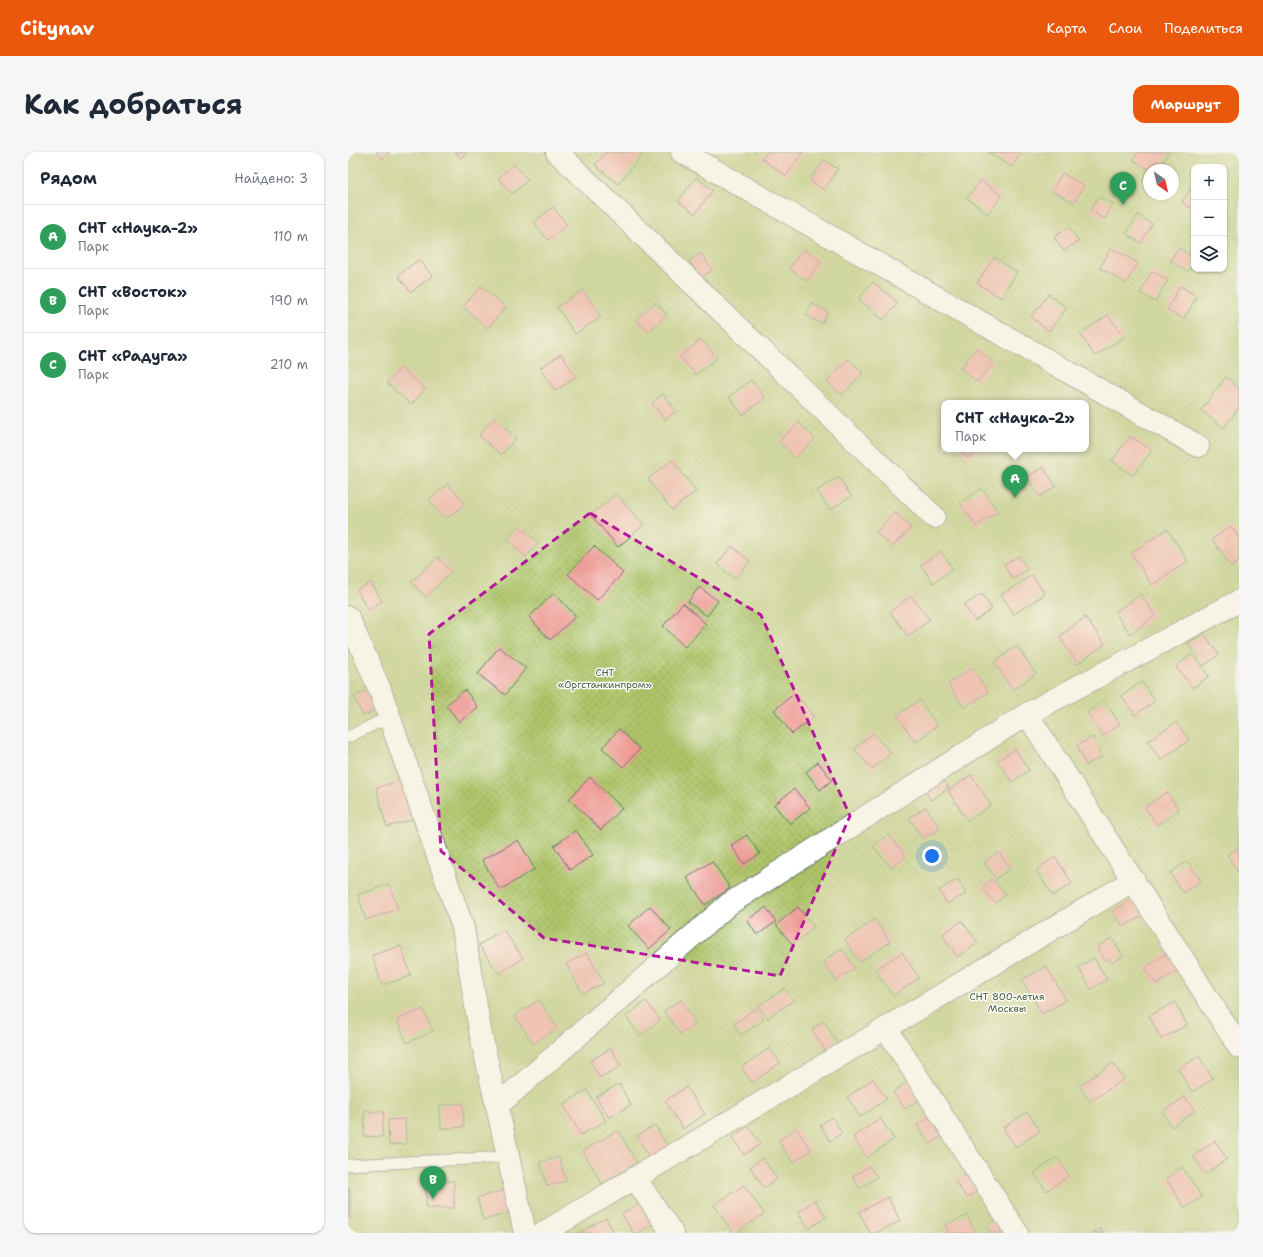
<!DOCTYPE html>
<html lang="ru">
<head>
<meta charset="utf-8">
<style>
	:root { --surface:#fff; --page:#f6f6f7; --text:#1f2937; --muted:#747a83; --line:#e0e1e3; --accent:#ea580c }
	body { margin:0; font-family:"Shantell Sans",sans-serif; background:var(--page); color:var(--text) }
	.controls { position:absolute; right:12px; top:12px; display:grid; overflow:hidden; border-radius:8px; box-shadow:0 1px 3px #0004 }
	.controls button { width:36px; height:36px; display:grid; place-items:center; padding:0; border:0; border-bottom:1px solid var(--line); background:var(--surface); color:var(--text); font:20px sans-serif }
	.compass { position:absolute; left:795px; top:12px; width:36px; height:36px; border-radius:50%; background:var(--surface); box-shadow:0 1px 3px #0004; rotate:146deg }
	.you { position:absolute; left:584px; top:704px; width:14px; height:14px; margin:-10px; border:3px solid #fff; border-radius:50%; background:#1a73e8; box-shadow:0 0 0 6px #1a73e833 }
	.badge { display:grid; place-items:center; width:26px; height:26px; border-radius:50%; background:var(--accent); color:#fff; font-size:13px; font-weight:700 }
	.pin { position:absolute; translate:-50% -33px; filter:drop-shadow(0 1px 2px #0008) }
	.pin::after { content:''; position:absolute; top:21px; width:14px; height:12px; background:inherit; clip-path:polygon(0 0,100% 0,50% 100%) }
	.popup { position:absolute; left:593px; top:248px; width:148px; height:52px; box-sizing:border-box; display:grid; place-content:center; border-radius:8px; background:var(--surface); filter:drop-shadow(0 1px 3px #0005); font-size:13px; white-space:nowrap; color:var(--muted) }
	.popup b { font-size:15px; color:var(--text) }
	.popup::after { content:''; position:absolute; left:50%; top:100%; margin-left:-8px; border:8px solid transparent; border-top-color:var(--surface) }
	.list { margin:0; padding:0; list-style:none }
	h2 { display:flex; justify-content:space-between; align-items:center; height:52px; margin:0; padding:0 16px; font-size:17px }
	h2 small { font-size:13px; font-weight:400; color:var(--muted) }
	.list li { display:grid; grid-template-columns:26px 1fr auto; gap:12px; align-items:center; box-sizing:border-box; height:64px; padding:0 16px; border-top:1px solid var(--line) }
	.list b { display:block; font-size:15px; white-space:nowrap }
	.list p { margin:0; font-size:13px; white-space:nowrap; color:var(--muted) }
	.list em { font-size:13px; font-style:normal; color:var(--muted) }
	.icon { flex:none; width:22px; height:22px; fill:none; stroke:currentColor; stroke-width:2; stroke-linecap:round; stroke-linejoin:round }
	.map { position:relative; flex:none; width:891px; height:1081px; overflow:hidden; border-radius:12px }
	header { display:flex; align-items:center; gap:24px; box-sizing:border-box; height:56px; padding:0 20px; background:var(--accent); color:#fff }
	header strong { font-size:19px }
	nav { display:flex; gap:22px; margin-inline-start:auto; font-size:14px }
	.intro { display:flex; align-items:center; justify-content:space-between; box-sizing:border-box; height:96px; padding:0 24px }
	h1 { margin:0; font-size:28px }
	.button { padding:10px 18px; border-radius:12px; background:var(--accent); color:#fff; font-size:14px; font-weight:700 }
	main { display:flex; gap:24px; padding:0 24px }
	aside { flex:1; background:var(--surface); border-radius:12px; box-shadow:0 1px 3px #0004 }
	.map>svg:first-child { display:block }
	.park { fill:url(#park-dots); stroke:#66804e; fill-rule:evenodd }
	.building { fill:#ed9791 }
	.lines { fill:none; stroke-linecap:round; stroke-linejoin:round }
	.lane-casing { stroke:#68796b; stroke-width:13 }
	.street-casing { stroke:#68796b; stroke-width:24 }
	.lane { stroke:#fff; stroke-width:11 }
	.street { stroke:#fff; stroke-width:22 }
	.marked { fill:none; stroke:#b5179e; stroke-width:3; stroke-dasharray:8 5; stroke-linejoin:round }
	.labels { text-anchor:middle; stroke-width:3; stroke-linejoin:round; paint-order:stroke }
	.park-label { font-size:10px; fill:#425e41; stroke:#fdfcf7 }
</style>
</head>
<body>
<header>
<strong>Citynav</strong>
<nav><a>Карта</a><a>Слои</a><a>Поделиться</a></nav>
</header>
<div class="intro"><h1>Как добраться</h1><a class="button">Маршрут</a></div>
<main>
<aside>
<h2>Рядом<small>Найдено: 3</small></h2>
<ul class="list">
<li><span class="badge" style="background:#2e9e5b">A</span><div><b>СНТ «Наука-2»</b><p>Парк</p></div><em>110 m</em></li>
<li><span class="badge" style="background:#2e9e5b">B</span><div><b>СНТ «Восток»</b><p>Парк</p></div><em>190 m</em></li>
<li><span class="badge" style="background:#2e9e5b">C</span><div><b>СНТ «Радуга»</b><p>Парк</p></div><em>210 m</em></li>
</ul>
</aside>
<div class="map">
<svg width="891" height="1081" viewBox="0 0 891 1081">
	<defs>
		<pattern id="park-dots" width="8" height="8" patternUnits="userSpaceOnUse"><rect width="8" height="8" fill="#adc368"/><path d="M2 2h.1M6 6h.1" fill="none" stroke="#8ca056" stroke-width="1.8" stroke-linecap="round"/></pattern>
	</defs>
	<rect width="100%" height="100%" fill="#fdfcf7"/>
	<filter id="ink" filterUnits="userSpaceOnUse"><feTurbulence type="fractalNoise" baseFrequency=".025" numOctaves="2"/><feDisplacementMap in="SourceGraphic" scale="8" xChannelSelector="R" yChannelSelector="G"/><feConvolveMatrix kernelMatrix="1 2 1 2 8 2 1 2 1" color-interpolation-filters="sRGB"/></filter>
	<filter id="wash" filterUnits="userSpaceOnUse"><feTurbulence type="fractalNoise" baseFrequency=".012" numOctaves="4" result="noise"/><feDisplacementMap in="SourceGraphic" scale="16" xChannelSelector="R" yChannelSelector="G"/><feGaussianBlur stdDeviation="0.9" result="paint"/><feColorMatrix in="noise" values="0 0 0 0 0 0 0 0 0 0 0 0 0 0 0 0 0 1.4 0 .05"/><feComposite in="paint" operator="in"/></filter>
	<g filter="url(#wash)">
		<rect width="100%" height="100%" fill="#f0e9d0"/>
		<!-- park -->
		<path class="park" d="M0 0H891V1081H0ZM846 15H876V117H846ZM801 18H825V42H801ZM596 251H738V297H596Z"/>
		<g id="blocks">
			<!-- building -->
			<g class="building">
				<polygon points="28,0 42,0 34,7"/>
				<polygon points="107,0 119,0 113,6"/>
				<polygon points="258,0 293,0 295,2 270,32 247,13"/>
				<polygon points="419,0 455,0 438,24 414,7"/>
				<polygon points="639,0 673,0 664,15"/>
				<polygon points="790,0 821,0 810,18 802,18 785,8"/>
				<polygon points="476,8 490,17 476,38 462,29"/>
				<polygon points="166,12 180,28 164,42 150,26"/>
				<polygon points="714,21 736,33 726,51 704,39"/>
				<polygon points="348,25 365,38 347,62 330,49"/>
				<polygon points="633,28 654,44 640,62 619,46"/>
				<polygon points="844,35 846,37 846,58 834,50"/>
				<polygon points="750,45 765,52 757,67 742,59"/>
				<polygon points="205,55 219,73 200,88 186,70"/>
				<polygon points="790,63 804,72 793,91 778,82"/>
				<polygon points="721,75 731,89 716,99 706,85"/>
				<polygon points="763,96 790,111 778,131 752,116"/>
				<polygon points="830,96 846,105 846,110 840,120 822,109"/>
				<polygon points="455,97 473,109 459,129 441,117"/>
				<polygon points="353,101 364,118 353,126 341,109"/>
				<polygon points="646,105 669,120 653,146 629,131"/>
				<polygon points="71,107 84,124 63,140 50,124"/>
				<polygon points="804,119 820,128 807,150 792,141"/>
				<polygon points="525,130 550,151 535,168 511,147"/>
				<polygon points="133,134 158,155 140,176 115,155"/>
				<polygon points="832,134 849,144 836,167 819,158"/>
				<polygon points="235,138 253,165 227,182 209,155"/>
				<polygon points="701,142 719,156 701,179 683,165"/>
				<polygon points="308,150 319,163 300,180 288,167"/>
				<polygon points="464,151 480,160 474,172 458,163"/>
				<polygon points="760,163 776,185 747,204 732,182"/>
				<polygon points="353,187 369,206 348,223 332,205"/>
				<polygon points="629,196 646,211 629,230 612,216"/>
				<polygon points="213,202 228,225 207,239 192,216"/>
				<polygon points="500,207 515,221 494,243 479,229"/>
				<polygon points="53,216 77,237 63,253 39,231"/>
				<polygon points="878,225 891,236 891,255 876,276 853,258"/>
				<polygon points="403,228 417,246 395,263 381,245"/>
				<polygon points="315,242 328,259 317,268 304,251"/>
				<polygon points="146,266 168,286 153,303 131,283"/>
				<polygon points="451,270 467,287 447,306 431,289"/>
				<polygon points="782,284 804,298 785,324 764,309"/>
				<polygon points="612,297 633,297 619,306"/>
				<polygon points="324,308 348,339 324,358 300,327"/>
				<polygon points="695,315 708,334 692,345 679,325"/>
				<polygon points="490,325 503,344 482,358 469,339"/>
				<polygon points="100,332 117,352 98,367 81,348"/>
				<polygon points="634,336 650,360 628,374 612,351"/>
				<polygon points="268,342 296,373 270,395 243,363"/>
				<polygon points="547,360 563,376 544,395 528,380"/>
				<polygon points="171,374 191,391 178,405 159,388"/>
				<polygon points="883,374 891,386 891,410 883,415 864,387"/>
				<polygon points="819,377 840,409 804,433 783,401"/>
				<polygon points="246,394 275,421 249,448 220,422"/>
				<polygon points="384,394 402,409 387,427 369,412"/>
				<polygon points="593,399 605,417 585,431 573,413"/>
				<polygon points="671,404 680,417 665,427 656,413"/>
				<polygon points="90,405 104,420 78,445 63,430"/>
				<polygon points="684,423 697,442 666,462 653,443"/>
				<polygon points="23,430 34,449 20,458 9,438"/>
				<polygon points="351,435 370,449 359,464 340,450"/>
				<polygon points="206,441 228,464 202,488 181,465"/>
				<polygon points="634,442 644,457 627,469 616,453"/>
				<polygon points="793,442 807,464 782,482 767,460"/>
				<polygon points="563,444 582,468 560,484 542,460"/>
				<polygon points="335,451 358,472 337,495 315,474"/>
				<polygon points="737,465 757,492 730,512 711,485"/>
				<polygon points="856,481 871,503 855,514 840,491"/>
				<polygon points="669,494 688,522 665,538 646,510"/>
				<polygon points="151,495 178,516 157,543 130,522"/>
				<polygon points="843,502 861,524 845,536 828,515"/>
				<polygon points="624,516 640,540 616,556 600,532"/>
				<polygon points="794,530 807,549 787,563 773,544"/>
				<polygon points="23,536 32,556 15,564 6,545"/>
				<polygon points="117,538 130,555 111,570 98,553"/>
				<polygon points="447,541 466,565 444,582 426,558"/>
				<polygon points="572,548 589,574 567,590 549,563"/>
				<polygon points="756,548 772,572 755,584 739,560"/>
				<polygon points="828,570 841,588 813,608 800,589"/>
				<polygon points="271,577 292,597 275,615 254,596"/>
				<polygon points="525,581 543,601 524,617 506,597"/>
				<polygon points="745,585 754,605 738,613 729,593"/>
				<polygon points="667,597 681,618 664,630 649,609"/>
				<polygon points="470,610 484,628 472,638 458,620"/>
				<polygon points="590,620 601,636 583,648 572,632"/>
				<polygon points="623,623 643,653 620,669 600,639"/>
				<polygon points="242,625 274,656 253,678 221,647"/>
				<polygon points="58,627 70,666 39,675 28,636"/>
				<polygon points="446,637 462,656 442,672 426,653"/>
				<polygon points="819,640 831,658 809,673 797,655"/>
				<polygon points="578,655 592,676 575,687 561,666"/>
				<polygon points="228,678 245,703 222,718 206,694"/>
				<polygon points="540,682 558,704 543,716 525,694"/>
				<polygon points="399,683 412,702 396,712 383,693"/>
				<polygon points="170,688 187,717 152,738 134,708"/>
				<polygon points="891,695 891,718 889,719 879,703"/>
				<polygon points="651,700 662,717 648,727 636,710"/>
				<polygon points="707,705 724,731 705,744 688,718"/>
				<polygon points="364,709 382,736 357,753 339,726"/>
				<polygon points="839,709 853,729 835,741 822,721"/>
				<polygon points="610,727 618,742 599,752 591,738"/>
				<polygon points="644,727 658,743 647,751 634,736"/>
				<polygon points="41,732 50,757 18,768 10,743"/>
				<polygon points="787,746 797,762 775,775 765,759"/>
				<polygon points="302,754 323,778 301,797 280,774"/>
				<polygon points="418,755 428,770 409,783 399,768"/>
				<polygon points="450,755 466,775 445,793 428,773"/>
				<polygon points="527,767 542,790 512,810 497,788"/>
				<polygon points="614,769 630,791 609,805 594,782"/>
				<polygon points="155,777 175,806 151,822 131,793"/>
				<polygon points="764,786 775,804 764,811 761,806 757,809 749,795"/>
				<polygon points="53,794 63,824 34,833 24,803"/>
				<polygon points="494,797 507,816 488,829 475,809"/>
				<polygon points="823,798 835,815 808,833 797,816"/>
				<polygon points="554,800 571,826 545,844 527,818"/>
				<polygon points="239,801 256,831 235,842 218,812"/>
				<polygon points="746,806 759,827 743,837 730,815"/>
				<polygon points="698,814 718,848 694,862 674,828"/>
				<polygon points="437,836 446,848 419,866 410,854"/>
				<polygon points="191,848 209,876 185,892 167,864"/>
				<polygon points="333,848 348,871 332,882 316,859"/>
				<polygon points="298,849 312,868 292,884 278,864"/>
				<polygon points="827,850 839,873 813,887 801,864"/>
				<polygon points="408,856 416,868 393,883 386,872"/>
				<polygon points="75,857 85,879 59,891 49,868"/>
				<polygon points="476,869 490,892 478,900 464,877"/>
				<polygon points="263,896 273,914 252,926 242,909"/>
				<polygon points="422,896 432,911 404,931 393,915"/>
				<polygon points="851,904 865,927 844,940 830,917"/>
				<polygon points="765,911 776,927 742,950 731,934"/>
				<polygon points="525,927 539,947 512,965 499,945"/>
				<polygon points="563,927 575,945 557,957 545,940"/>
				<polygon points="271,932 283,953 261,966 248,945"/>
				<polygon points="338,935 357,962 335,977 317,949"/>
				<polygon points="239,938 258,969 233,983 215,952"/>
				<polygon points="837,945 847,959 824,975 814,960"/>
				<polygon points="115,951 116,975 93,977 92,953"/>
				<polygon points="17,959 36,960 34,985 16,984"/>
				<polygon points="679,960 692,979 668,995 655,976"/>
				<polygon points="587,961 600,980 582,992 569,973"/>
				<polygon points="484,965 494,981 482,989 472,973"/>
				<polygon points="532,966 546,987 519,1006 505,985"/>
				<polygon points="57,967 58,992 41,993 40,968"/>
				<polygon points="307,973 322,999 304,1010 289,984"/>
				<polygon points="400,974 413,992 396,1003 384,985"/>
				<polygon points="448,976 463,998 445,1011 430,989"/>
				<polygon points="270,978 289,1011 254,1032 235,999"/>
				<polygon points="867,989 879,1007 857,1022 845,1004"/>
				<polygon points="211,1005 218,1029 199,1034 192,1010"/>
				<polygon points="709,1005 721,1024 698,1039 686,1021"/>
				<polygon points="415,1006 429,1027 416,1036 402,1015"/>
				<polygon points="521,1014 529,1025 512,1037 504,1025"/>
				<polygon points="834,1015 854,1045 837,1056 818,1027"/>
				<polygon points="624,1017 636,1035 619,1046 607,1029"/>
				<polygon points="106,1029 106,1056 78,1056 78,1030"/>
				<polygon points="396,1033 416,1062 388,1081 385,1081 366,1053"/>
				<rect x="0" y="1037" width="2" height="29"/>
				<polygon points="156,1038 162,1061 135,1068 129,1046"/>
				<polygon points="540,1045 552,1069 528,1081 522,1081 511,1060"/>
				<polygon points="467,1048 478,1065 461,1077 450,1060"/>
				<polygon points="295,1049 308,1070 290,1081 285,1081 274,1062"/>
				<polygon points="619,1063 628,1081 601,1081 597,1073"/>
				<polygon points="654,1063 660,1081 643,1081 638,1074"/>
				<polygon points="258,1066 266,1081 230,1081"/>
				<polygon points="752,1076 755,1081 745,1081"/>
			</g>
		</g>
	</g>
	<g filter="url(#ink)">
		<use href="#blocks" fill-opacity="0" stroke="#68796b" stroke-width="1"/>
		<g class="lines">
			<defs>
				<g id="lane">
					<polyline points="0,585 41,565"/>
					<polyline points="0,1013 161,1005"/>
				</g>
				<g id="street">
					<polyline points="209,0 586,365"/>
					<polyline points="334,0 850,294"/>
					<polyline points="0,465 32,538 115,776 133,884 149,954"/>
					<polyline points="679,562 891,895"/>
					<polyline points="538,876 669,1081"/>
					<polyline points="177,1081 149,954 381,752 679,562 891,449"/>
					<polyline points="195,1081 287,1026"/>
					<polyline points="324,1081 287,1026 786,728"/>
				</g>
			</defs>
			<!-- lane casing -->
			<use href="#lane" class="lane-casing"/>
			<!-- street casing -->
			<use href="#street" class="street-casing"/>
			<!-- lane -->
			<use href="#lane" class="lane"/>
			<!-- street -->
			<use href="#street" class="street"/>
		</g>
	</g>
	<!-- marked area -->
	<path d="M0 0H891V1081H0ZM242 361 413 463 502 664 432 824 196 786 93 699 81 482Z" fill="#f0e9d0" fill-opacity=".55" fill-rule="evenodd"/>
	<path class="marked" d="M242 361 413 463 502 664 432 824 196 786 93 699 81 482Z"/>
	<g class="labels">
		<!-- park labels -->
		<g class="park-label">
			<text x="257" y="524">СНТ<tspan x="257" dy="12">«Оргстанкинпром»</tspan></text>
			<text x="659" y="848">СНТ 800-летия<tspan x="659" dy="12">Москвы</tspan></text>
		</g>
	</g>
</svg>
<div class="controls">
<button>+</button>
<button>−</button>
<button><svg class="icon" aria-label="layers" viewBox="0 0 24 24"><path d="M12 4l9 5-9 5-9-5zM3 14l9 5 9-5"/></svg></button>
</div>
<svg class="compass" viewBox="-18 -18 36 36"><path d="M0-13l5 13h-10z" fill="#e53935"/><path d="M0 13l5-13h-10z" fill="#747a83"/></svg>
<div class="you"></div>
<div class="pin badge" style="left:667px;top:346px;background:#2e9e5b">A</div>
<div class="popup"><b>СНТ «Наука-2»</b>Парк</div>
<div class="pin badge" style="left:85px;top:1047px;background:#2e9e5b">B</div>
<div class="pin badge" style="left:775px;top:53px;background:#2e9e5b">C</div>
</div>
</main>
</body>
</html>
